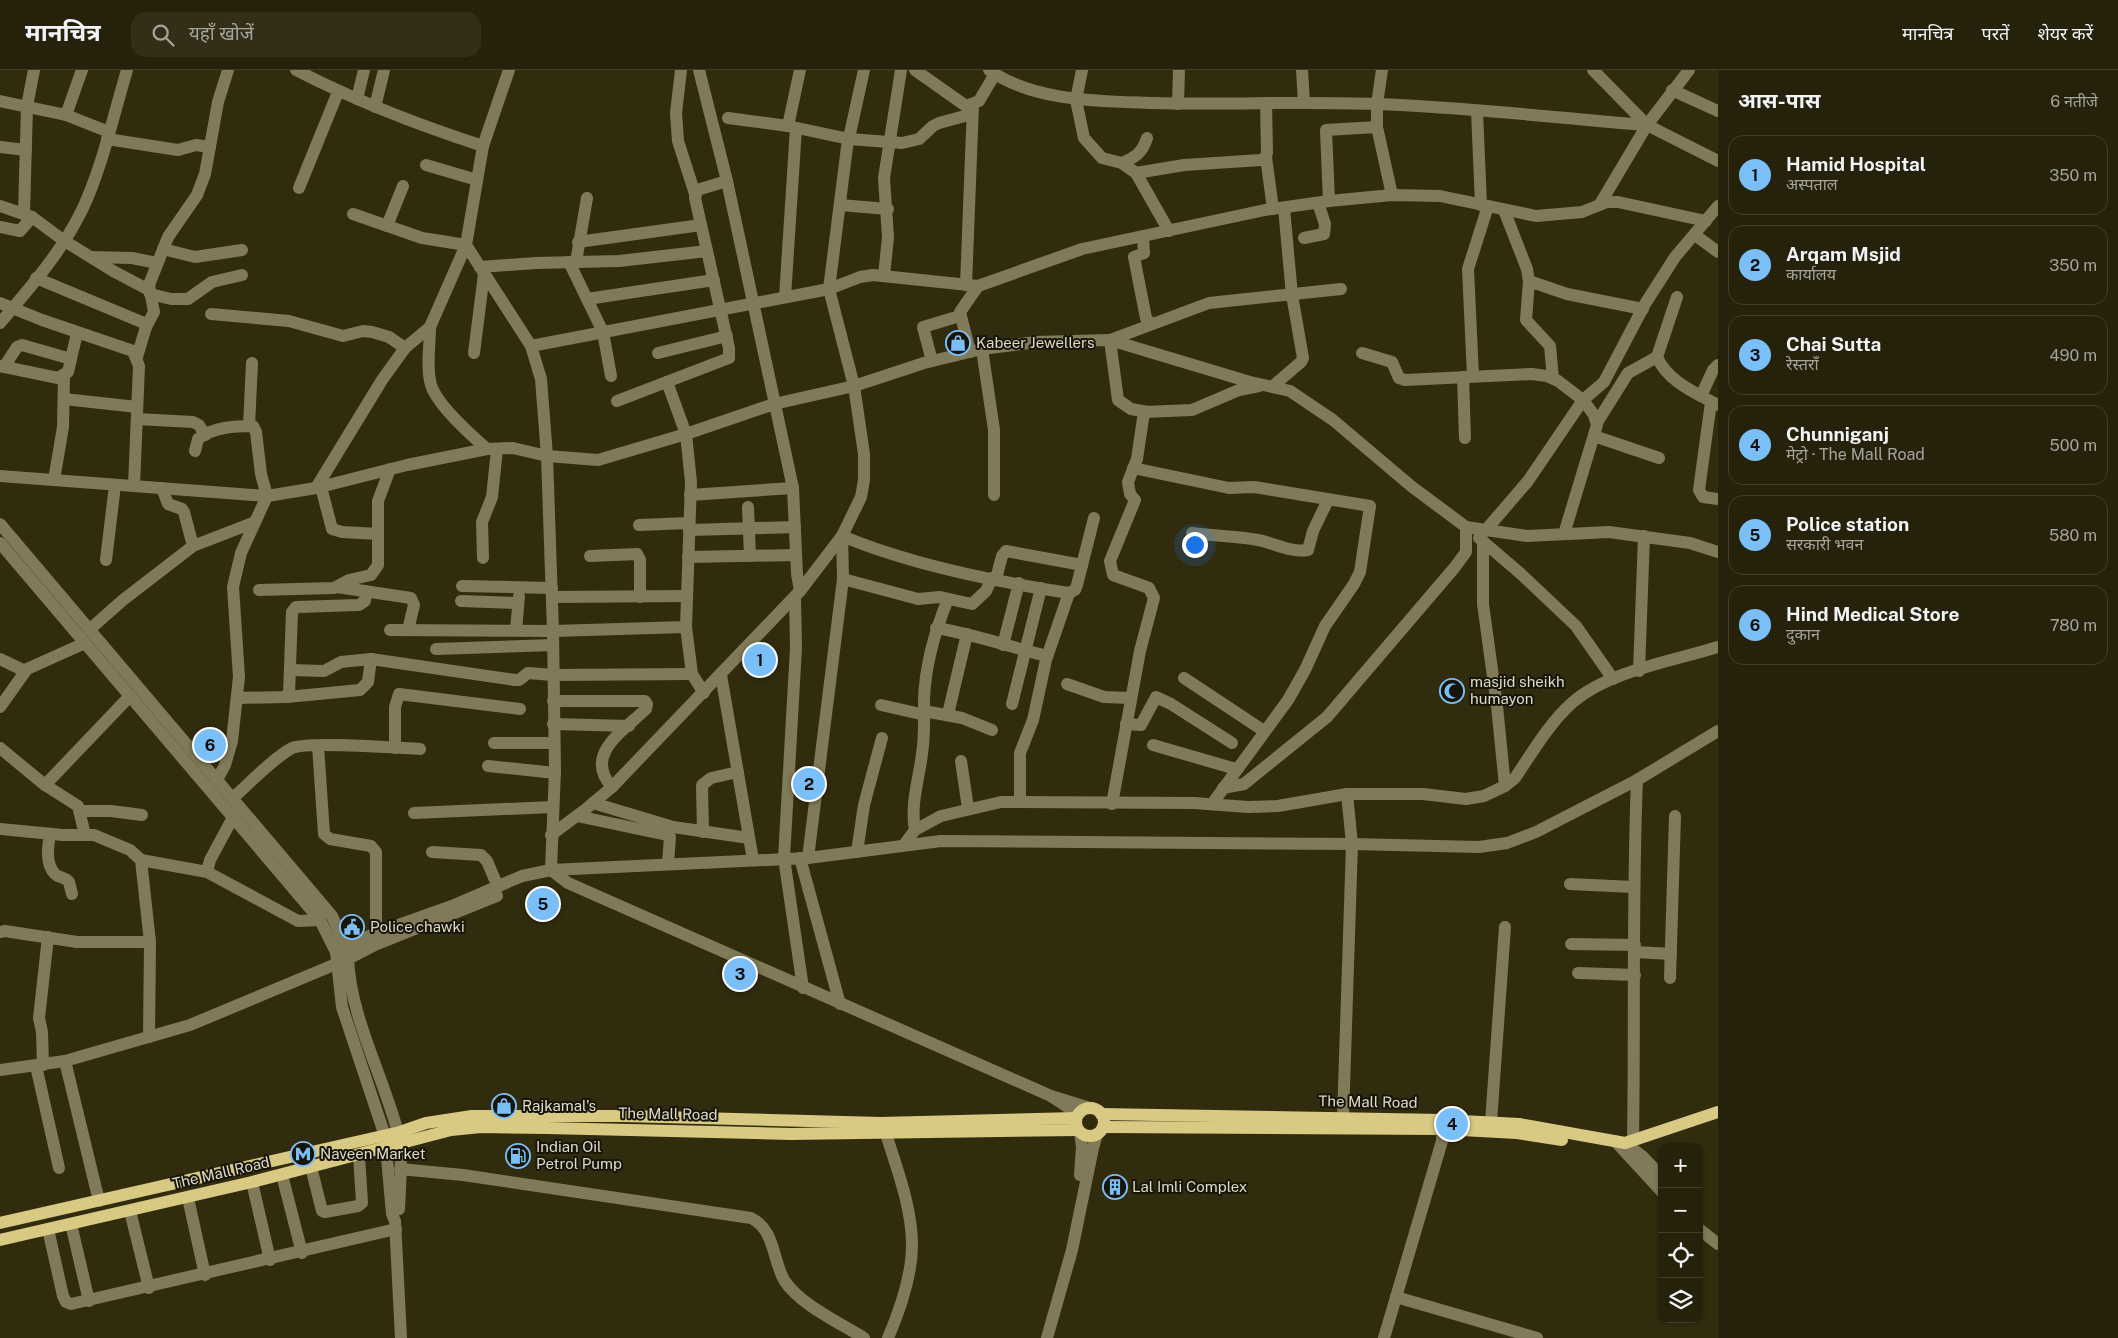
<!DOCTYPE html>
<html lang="hi">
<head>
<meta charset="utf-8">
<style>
	:root { --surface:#26210a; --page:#322e18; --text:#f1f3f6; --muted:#a4a39c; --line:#423e2b; --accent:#7abff8 }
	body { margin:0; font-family:"Public Sans","Noto Sans Devanagari",sans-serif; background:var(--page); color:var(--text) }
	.controls { position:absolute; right:15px; bottom:15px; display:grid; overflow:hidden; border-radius:10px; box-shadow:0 1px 4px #0004 }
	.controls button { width:45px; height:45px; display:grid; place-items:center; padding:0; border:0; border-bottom:1px solid var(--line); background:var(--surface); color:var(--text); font:25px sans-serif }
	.you { position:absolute; left:1194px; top:474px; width:18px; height:18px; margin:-12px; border:4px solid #fff; border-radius:50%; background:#1a73e8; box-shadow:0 0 0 8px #1a73e833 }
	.badge { display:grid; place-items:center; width:32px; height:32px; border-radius:50%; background:var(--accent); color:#111; font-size:16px; font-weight:700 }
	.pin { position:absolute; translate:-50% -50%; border:2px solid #fff; box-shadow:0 1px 5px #0006 }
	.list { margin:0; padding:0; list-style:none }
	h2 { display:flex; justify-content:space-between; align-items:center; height:65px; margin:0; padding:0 20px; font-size:21px }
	h2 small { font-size:16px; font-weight:400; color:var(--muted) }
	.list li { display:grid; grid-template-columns:32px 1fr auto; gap:15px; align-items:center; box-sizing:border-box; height:80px; margin:0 10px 10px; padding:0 10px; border:1px solid var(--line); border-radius:15px }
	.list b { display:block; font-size:19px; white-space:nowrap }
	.list p { margin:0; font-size:16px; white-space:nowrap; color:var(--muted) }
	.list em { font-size:16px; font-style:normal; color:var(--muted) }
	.icon { flex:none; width:28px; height:28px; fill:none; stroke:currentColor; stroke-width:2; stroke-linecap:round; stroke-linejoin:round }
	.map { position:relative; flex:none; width:1718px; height:1268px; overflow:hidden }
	header { display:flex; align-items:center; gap:30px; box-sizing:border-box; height:70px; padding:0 25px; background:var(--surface); border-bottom:1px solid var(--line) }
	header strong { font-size:24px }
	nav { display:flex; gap:28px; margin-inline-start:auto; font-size:18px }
	.search { width:350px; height:45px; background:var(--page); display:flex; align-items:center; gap:12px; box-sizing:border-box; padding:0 18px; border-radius:15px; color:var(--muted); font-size:19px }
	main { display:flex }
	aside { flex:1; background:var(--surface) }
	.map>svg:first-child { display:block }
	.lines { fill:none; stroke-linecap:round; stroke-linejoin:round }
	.minor { stroke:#817a59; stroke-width:12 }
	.major { stroke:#d8c983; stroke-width:12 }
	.labels { text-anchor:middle; stroke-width:4; stroke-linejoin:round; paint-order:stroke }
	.poi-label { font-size:15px; fill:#dedac9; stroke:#171408; text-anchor:start }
	.street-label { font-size:15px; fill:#dedac9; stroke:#171408 }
</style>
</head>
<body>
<header>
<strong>मानचित्र</strong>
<div class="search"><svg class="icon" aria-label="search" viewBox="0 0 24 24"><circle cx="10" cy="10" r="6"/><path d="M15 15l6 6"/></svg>यहाँ खोजें</div>
<nav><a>मानचित्र</a><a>परतें</a><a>शेयर करें</a></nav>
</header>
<main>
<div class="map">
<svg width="1718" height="1268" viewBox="0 0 1718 1268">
	<rect width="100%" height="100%" fill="#322c0e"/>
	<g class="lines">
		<!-- minor -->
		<g class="minor">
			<path d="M296 0C356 31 418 55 483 76"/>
			<polyline points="681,0 676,43 678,71 695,124"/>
			<polyline points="699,0 727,111 793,418 797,504 800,521"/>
			<polyline points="915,0 966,36 979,31 995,4"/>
			<path d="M989 0C1035 32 1100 31 1154 33 1228 35 1302 31 1376 34 1466 37 1557 48 1647 55"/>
			<polyline points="1082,0 1076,30 1084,68 1102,88 1122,93 1136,103 1169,161"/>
			<polyline points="1302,0 1304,33"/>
			<polyline points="1382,0 1377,34 1377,57 1392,125"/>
			<polyline points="1593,0 1647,55 1718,91"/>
			<polyline points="1672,20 1718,41"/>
			<polyline points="357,29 364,0"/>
			<polyline points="0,31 66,45 109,62"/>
			<polyline points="1178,34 1179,0"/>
			<polyline points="375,37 384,0"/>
			<polyline points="1477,41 1481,135"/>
			<polyline points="66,45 82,0"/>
			<polyline points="728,48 788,56 849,69 902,73 919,69 933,56 939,53 972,44"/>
			<polyline points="788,56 800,0"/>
			<polyline points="107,69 178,80 196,75 210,77"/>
			<polyline points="0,77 26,80"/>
			<polyline points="1266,87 1273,139"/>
			<path d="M1122 93C1136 87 1142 83 1147 68"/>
			<polyline points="426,95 477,110"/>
			<polyline points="1136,103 1184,95 1261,90 1266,87 1267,82 1266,33"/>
			<polyline points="299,118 338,22"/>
			<polyline points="1329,131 1326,60 1377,57"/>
			<polyline points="1600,134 1647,55 1689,0"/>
			<polyline points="840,135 888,139"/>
			<polyline points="0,136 32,147 63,170 113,201 149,220"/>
			<polyline points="1504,140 1527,199 1529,211 1526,250 1550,276 1553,308"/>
			<polyline points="24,143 27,36 34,0"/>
			<polyline points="387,156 403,116"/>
			<polyline points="0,157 20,161 32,147"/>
			<polyline points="1695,165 1718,182"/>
			<polyline points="1143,167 1144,183 1134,187 1146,248 1151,254"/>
			<polyline points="1304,168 1324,164 1325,154 1318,133"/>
			<polyline points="578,172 701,155"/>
			<polyline points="163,179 195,187 242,180"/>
			<polyline points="91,187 132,188 157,193"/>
			<polyline points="569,192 603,262 611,306"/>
			<polyline points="576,192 587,128"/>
			<polyline points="480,197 536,193 619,191 707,181"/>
			<polyline points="884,206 888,167 884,108 901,0"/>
			<polyline points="36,208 144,253 146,257 137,287"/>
			<polyline points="1529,211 1567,224 1643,239"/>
			<polyline points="966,215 973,35"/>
			<polyline points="150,224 171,229 188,229 212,212 242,205"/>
			<polyline points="785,227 796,58"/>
			<path d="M1677 227 1657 287C1668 312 1696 323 1718 335"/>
			<polyline points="587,229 714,210"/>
			<polyline points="0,233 42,250 133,281 139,296 134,416"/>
			<polyline points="211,244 289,251 343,266 363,261 372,262 389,267 405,278"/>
			<path d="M0 253C30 218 63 180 83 138 102 97 114 44 127 0"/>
			<polyline points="146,257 154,242 149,215 168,167 197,125 205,104 218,32 228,0"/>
			<path d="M430 257C430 275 426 298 431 315 437 335 472 366 487 379"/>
			<polyline points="531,276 829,219 860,207 873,205 978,216 1082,179 1265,140 1329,131 1392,125 1440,126 1536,146 1582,142 1607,132 1618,132 1706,151"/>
			<polyline points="982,279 994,360 994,425"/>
			<polyline points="970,282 960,242 978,216"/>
			<polyline points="474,283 484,204"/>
			<polyline points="658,283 727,266"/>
			<polyline points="1362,283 1392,292 1399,308 1405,310 1532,304 1547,306 1558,311 1583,330 1594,345 1597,355 1564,464"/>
			<polyline points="932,291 923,257 960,246"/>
			<polyline points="0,296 58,308 68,302 77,263"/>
			<polyline points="4,297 17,277 22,275 71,289"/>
			<polyline points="1473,306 1468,199 1488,136"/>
			<polyline points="1463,307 1465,368"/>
			<polyline points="667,312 686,364 691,412 686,557 692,604 704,623"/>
			<polyline points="1273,316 1301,292 1303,288 1292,225 1284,138"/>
			<polyline points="1701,326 1713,300 1718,295"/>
			<polyline points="64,329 137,337"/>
			<polyline points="617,331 729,288 729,278 695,128 697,120 727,111"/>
			<polyline points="1711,332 1699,420 1703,427 1718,429"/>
			<polyline points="1148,342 1131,339 1118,330 1110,270 1209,233 1341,219"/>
			<polyline points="137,349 193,352 199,355 205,365"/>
			<polyline points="1598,351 1628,303 1657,287"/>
			<polyline points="249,356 252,293"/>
			<polyline points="1594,366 1659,388"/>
			<path d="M195 381 198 369C213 357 235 356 253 356L256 362 261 404 267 426 241 483 233 517 239 607 232 671 225 695 217 710"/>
			<polyline points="1133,398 1229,418 1254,417 1370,436 1360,502 1354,514 1325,556 1305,600 1288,630 1212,734"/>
			<polyline points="0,406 267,426 316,418 407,395 487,379 513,378 547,386 598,390 686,364 774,334 854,316 924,293 982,279 1036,272 1110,270 1250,312 1290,321 1333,350 1411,416 1466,457 1527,466 1609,462 1690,473 1718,482"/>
			<polyline points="54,410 63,357 64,306"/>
			<polyline points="321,417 332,459 342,462 378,464"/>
			<polyline points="162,418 168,434 182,439 184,442 193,476"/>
			<polyline points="316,418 382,310 405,278 430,257 466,175 422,168 353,144"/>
			<polyline points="690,425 793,418"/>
			<polyline points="748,437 750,486"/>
			<polyline points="0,454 332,846 346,877 348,889 190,955 65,991 0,1000"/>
			<polyline points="639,455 689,453"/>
			<polyline points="689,460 795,457"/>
			<polyline points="1485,461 1528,411 1583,330 1604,312 1645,234 1675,187 1718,136"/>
			<path d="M1192 463C1214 466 1236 466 1258 470 1274 473 1291 483 1308 480L1313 461 1328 430"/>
			<polyline points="1479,468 1521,504 1576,556 1613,609"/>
			<polyline points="1483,471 1483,534 1497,636 1505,716"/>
			<polyline points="0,473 320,850 336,882"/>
			<polyline points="590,486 637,484 640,490 640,527"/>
			<polyline points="688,487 796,485"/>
			<polyline points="483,488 482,452 492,427 497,379"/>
			<polyline points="106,490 115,415"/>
			<polyline points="843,509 918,529 940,527 972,534 986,521 992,508"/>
			<polyline points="996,509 1002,486 1006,481 1082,495"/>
			<polyline points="462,516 552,518"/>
			<polyline points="337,517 411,528 414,535 408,560"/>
			<polyline points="259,520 334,518 349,510 371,505 378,495 378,431 390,399"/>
			<polyline points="552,527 687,526"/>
			<polyline points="795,527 796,578 784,788 803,918"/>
			<polyline points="461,531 518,533"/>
			<path d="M936 558C974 564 1010 577 1047 586"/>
			<polyline points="89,560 123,530 193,476 255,452"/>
			<polyline points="390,560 553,561 686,557"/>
			<polyline points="516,560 519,526"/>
			<polyline points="1003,575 1019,513"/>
			<polyline points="436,579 553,575"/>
			<polyline points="0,589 25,601"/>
			<polyline points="290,600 324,601 341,592 371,589 515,610 519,610 528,603 553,605 692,604"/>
			<polyline points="1639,601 1644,466"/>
			<polyline points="721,605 753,790"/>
			<polyline points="1184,608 1264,661"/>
			<polyline points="1067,614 1104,627 1131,628"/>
			<polyline points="287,627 360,620 368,612 371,589"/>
			<polyline points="237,628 284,627 289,624 292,542 296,537 359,535 365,531 366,521"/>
			<path d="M553 631H645L647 634 646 639C623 661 583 685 612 717"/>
			<polyline points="1012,634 1041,518"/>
			<polyline points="881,635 925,645"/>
			<polyline points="0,637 27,599 85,573"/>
			<polyline points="924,641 962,648 992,660"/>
			<polyline points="948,644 967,564"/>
			<polyline points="553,654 629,656"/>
			<polyline points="1126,654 1141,655 1156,627 1171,634 1232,673"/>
			<polyline points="494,673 553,673"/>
			<polyline points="1153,675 1236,699"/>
			<polyline points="318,676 324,764 330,769 371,776 376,782 376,863"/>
			<polyline points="0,678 45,715 78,736 85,765"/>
			<polyline points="395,678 395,637 399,624 520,639"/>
			<polyline points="961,691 968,738"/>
			<polyline points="488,696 555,703"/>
			<polyline points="45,715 130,626"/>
			<polyline points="1223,718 1244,714 1327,647 1455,497 1466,482 1466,457"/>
			<path d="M233 728C251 712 271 690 292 678 308 671 398 678 420 679"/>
			<polyline points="1020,731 1020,683 1033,650 1046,590 1069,523"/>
			<polyline points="593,733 673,757 749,768"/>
			<polyline points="1112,734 1140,581 1154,528 1149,518 1113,505 1110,491 1135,430 1130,424 1128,412 1137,389 1144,342 1192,340 1239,320 1259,316"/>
			<polyline points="81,741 111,741 142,745"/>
			<polyline points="414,743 553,737"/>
			<polyline points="577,746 667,765 670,767 668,793"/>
			<polyline points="0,759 63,765 94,765 130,780 141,790 150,872 149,967"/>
			<path d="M915 760C910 735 919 709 922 684 925 665 924 648 924 630 925 595 935 561 948 529"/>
			<polyline points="703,762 702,715 711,708 738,702"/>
			<path d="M50 764C48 776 45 794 55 804 59 808 65 807 69 812L72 824"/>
			<polyline points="551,765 586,739 612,717 800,521 842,466 861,427 864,410 864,384 854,316 829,219 847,77 864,0"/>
			<path d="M903 776 915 760 941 746 1001 732 1194 733 1248 737 1278 736 1347 724H1423L1466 729 1484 726 1505 716 1515 708C1532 683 1549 653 1573 632 1609 601 1673 591 1718 577"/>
			<polyline points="432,782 481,785 487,791 498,817"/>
			<polyline points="857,782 864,735 882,668"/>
			<polyline points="800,788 840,934"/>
			<path d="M808 788 843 509 842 466C909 494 997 512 1069 523L1075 520 1077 515 1094 448"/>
			<polyline points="141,790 207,802 298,851 320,850"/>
			<polyline points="551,800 808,788 941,771 1352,774 1479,777 1507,773 1536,762 1637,710 1718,661"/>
			<polyline points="551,800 568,813 1051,1026"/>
			<polyline points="207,802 210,790 237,740"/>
			<polyline points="1570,814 1633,817"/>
			<polyline points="0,862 5,861 77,872 150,872"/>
			<polyline points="1571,874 1635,875"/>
			<polyline points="1636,882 1671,884"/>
			<polyline points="1578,903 1635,905"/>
			<polyline points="1670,908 1675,746"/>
			<polyline points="65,991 99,1131"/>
			<polyline points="43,995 42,962 39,948 48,867"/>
			<polyline points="36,996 59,1098"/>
			<polyline points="1078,1044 1051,1026 1090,1038"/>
			<polyline points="1343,1048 1352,774 1347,724"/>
			<polyline points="1491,1052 1505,857"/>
			<path d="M886 1064C897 1099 912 1138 912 1175 912 1206 900 1240 888 1268"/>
			<path d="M1633 1070C1635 950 1632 830 1637 710"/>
			<polyline points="1615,1071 1662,1122"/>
			<polyline points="1625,1073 1642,1086 1662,1107"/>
			<polyline points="311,1097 322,1141 325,1142 358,1136 362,1133 359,1085"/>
			<path d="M400 1099 463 1105 751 1148C775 1160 772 1188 784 1210 799 1234 840 1253 864 1268"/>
			<polyline points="282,1105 302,1183"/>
			<polyline points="1080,1105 1082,1077 1080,1062"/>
			<polyline points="252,1112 270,1190"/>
			<polyline points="188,1128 205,1205"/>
			<path d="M399 1139C400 1115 403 1086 398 1063 383 1005 351 949 348 889L375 875 497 826"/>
			<polyline points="130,1141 149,1218"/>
			<polyline points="71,1154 89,1231"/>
			<polyline points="48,1159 63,1226 66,1232 71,1234 396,1159"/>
			<polyline points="1699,1159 1718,1174"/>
			<polyline points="1396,1227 1537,1268"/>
			<polyline points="401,1268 395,1151 392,1144 385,1066 342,937 336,882 376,863 452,836 522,806 551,800 555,700 553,561 547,386 541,309 531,276 466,175 483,76 509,0"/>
			<polyline points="1047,1268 1072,1180 1093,1078 1097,1064"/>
			<polyline points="1384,1268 1442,1071 1443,1050"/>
		</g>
		<!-- major -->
		<g class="major">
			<circle cx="1090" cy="1052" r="14"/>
			<polyline points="1101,1044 1443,1050 1519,1054 1625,1073 1718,1042"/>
			<polyline points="1103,1057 1443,1059 1517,1063 1562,1070"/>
			<polyline points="0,1153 400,1062 426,1053 472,1046 623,1046 881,1053 1076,1048"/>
			<polyline points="0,1170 252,1112 451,1060 481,1057 547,1058 791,1064 1078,1060"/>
		</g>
	</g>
	<!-- icons -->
	<defs>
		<symbol id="shop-ring" viewBox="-11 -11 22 22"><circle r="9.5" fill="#171408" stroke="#7abff8" stroke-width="1.5"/><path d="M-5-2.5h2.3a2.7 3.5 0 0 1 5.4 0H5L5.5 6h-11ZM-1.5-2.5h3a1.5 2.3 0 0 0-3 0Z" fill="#7abff8"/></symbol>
		<symbol id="mosque-ring" viewBox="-11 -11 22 22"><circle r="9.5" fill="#171408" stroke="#7abff8" stroke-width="1.5"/><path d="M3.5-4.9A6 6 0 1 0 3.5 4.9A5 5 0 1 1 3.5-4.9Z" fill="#7abff8"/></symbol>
		<symbol id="civic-ring" viewBox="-11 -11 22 22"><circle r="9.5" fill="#171408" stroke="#7abff8" stroke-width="1.5"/><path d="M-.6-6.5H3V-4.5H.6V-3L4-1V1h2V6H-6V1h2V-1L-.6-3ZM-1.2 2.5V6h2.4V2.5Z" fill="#7abff8"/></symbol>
		<symbol id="metro-ring" viewBox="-11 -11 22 22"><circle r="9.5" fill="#171408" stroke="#7abff8" stroke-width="1.5"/><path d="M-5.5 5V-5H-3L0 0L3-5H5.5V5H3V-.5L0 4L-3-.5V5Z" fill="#7abff8"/></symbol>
		<symbol id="fuel-ring" viewBox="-11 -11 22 22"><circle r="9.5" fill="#171408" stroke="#7abff8" stroke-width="1.5"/><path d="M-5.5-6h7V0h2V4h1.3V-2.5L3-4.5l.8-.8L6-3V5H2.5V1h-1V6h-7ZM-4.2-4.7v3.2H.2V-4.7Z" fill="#7abff8"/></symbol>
		<symbol id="building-ring" viewBox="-11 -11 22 22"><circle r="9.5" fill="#171408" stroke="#7abff8" stroke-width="1.5"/><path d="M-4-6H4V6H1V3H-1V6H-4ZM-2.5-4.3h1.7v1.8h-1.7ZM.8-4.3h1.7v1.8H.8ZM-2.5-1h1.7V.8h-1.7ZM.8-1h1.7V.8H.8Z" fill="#7abff8"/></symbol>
	</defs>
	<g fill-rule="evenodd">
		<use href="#shop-ring" x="944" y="259" width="28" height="28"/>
		<use href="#mosque-ring" x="1438" y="607" width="28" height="28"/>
		<use href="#civic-ring" x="338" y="843" width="28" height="28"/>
		<use href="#shop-ring" x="490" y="1022" width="28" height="28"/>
		<use href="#metro-ring" x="289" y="1070" width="28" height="28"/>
		<use href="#fuel-ring" x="504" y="1072" width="28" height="28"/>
		<use href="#building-ring" x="1101" y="1103" width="28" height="28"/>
	</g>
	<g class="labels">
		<!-- poi labels -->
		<g class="poi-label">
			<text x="976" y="278">Kabeer Jewellers</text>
			<text x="1470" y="617">masjid sheikh<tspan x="1470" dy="17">humayon</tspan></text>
			<text x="370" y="862">Police chawki</text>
			<text x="522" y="1041">Rajkamal's</text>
			<text x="536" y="1082">Indian Oil<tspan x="536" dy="17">Petrol Pump</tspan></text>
			<text x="320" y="1089">Naveen Market</text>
			<text x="1132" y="1122">Lal Imli Complex</text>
		</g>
		<!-- street labels -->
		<g class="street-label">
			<text transform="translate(1368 1032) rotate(1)" y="5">The Mall Road</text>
			<text transform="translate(668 1044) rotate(1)" y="5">The Mall Road</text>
			<text transform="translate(221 1103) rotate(-13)" y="5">The Mall Road</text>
		</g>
	</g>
</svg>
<div class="controls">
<button>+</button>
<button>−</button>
<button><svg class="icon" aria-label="locate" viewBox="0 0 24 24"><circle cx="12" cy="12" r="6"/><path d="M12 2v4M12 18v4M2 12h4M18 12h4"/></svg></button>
<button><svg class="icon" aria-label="layers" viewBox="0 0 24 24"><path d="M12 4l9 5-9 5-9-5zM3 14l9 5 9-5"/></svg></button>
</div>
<div class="you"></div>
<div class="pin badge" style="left:760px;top:590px">1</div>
<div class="pin badge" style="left:809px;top:714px">2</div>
<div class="pin badge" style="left:740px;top:904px">3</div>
<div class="pin badge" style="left:1452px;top:1054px">4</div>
<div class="pin badge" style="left:543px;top:834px">5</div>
<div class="pin badge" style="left:210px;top:675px">6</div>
</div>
<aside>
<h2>आस-पास<small>6 नतीजे</small></h2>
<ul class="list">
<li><span class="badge">1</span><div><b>Hamid Hospital</b><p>अस्पताल</p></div><em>350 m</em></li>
<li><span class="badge">2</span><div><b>Arqam Msjid</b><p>कार्यालय</p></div><em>350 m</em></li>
<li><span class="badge">3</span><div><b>Chai Sutta</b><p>रेस्तराँ</p></div><em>490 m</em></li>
<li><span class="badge">4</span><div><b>Chunniganj</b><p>मेट्रो · The Mall Road</p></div><em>500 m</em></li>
<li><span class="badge">5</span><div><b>Police station</b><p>सरकारी भवन</p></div><em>580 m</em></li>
<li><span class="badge">6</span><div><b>Hind Medical Store</b><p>दुकान</p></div><em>780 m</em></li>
</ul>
</aside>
</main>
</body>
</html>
